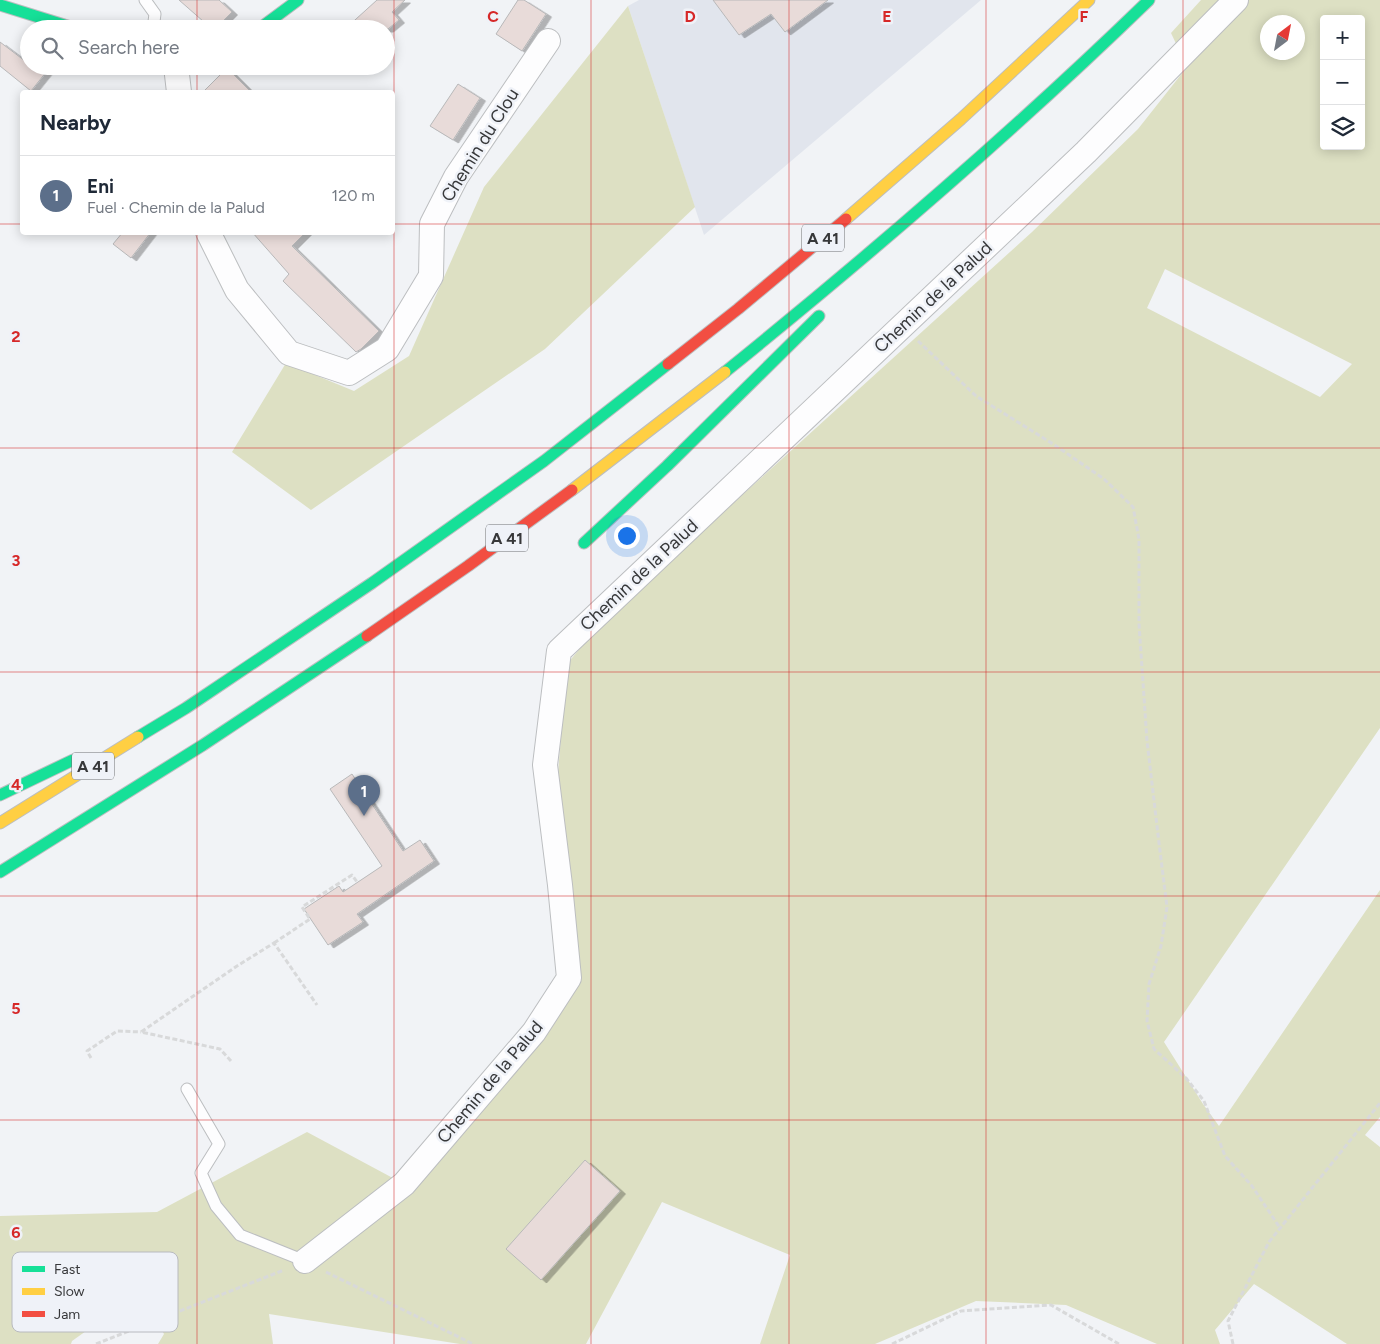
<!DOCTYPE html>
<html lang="en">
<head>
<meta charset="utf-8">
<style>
	:root { --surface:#fff; --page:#f6f6f7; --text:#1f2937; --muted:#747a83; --line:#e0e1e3; --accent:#78797c }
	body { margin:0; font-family:Figtree,sans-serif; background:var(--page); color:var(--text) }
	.controls { position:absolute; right:15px; top:15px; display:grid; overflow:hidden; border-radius:5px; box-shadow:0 2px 12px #0003 }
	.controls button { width:45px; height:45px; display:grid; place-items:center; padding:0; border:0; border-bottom:1px solid var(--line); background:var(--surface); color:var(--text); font:25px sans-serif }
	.compass { position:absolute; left:1260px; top:15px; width:45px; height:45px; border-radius:50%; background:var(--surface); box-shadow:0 2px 12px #0003; rotate:32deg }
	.you { position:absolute; left:626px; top:535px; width:18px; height:18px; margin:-12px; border:4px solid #fff; border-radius:50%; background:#1a73e8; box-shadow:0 0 0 8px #1a73e833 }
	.badge { display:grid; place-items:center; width:32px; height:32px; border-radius:50%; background:var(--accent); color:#fff; font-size:16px; font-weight:700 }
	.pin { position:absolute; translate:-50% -41px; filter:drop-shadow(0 1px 2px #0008) }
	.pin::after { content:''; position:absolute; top:26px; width:18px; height:15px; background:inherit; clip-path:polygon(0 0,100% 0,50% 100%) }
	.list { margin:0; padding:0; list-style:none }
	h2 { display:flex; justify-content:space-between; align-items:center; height:65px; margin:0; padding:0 20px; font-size:21px }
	h2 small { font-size:16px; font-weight:400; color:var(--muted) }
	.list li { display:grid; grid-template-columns:32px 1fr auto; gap:15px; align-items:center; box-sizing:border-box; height:80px; padding:0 20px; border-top:1px solid var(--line) }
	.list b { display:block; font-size:19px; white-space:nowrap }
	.list p { margin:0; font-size:16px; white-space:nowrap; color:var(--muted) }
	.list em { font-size:16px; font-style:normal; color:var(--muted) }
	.icon { flex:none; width:28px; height:28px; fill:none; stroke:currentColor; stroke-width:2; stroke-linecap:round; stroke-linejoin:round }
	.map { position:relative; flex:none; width:1380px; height:1344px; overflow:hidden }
	.search { position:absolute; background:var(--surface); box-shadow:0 2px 12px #0003; left:20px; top:20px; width:375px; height:55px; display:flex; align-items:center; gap:12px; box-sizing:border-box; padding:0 18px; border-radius:28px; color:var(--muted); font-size:19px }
	.panel { position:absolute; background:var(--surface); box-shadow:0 2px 12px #0003; left:20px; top:90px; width:375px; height:145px; border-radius:5px }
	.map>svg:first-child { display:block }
	.built { fill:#e1e5ed }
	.green { fill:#dde0c3; fill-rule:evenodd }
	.building { fill:#e8dbd9; stroke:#b8b8b9; filter:url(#shadow) }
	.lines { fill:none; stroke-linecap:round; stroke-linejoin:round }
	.lane-casing { stroke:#bcbec0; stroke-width:13 }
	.street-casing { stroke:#bcbec0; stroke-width:26 }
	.fast-casing { stroke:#bcbec0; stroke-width:13 }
	.slow-casing { stroke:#bcbec0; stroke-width:13 }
	.jam-casing { stroke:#bcbec0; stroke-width:13 }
	.path { stroke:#d8d9da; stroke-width:3; stroke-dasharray:5 2.5; stroke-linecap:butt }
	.lane { stroke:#fdfdfe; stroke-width:11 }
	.street { stroke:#fdfdfe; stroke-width:24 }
	.fast { stroke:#16e098; stroke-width:11 }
	.slow { stroke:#ffcf43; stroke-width:11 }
	.jam { stroke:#f24e42; stroke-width:11 }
	.grid { fill:none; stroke:#d62828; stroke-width:1; stroke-opacity:0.55 }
	.labels { text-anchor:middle; stroke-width:5; stroke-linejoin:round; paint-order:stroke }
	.shield { fill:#eff2f8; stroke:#6e7073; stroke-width:1 }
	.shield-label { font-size:16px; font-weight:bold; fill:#37383a }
	.street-label { font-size:18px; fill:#37383a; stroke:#eff2f8 }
	.key { fill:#eff2f8; stroke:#b8babf; stroke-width:1 }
	.key-label { font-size:14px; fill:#37383a }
	.grid-label { font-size:16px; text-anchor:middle; font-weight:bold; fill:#d62828; stroke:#eff2f8; stroke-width:5; stroke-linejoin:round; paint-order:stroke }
</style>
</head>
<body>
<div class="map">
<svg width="1380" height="1344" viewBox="0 0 1380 1344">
	<defs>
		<filter id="shadow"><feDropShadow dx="5.5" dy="3" stdDeviation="0" flood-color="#0004"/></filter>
	</defs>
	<rect width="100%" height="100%" fill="#f1f3f6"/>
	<!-- built -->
	<polygon class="built" points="639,0 981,0 704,235 628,6"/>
	<!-- green -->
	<g class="green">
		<path d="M1201 0H1380V728L1164 1042 1203 1104 1219 1126 1380 890V1117L1365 1135 1380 1147V1344H1347L1254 1284 1215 1330 1220 1344H1157L1066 1305 976 1301 875 1344H760L790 1255 662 1202 586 1344H460L269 1314 273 1344H158L164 1334 141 1292 72 1341 71 1344H0V1216L157 1212 307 1132 404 1184 568 978 558 773 567 664 601 623 1032 232 1138 129 1187 67 1171 33ZM1324 19H1361V146H1324ZM1268 22H1298V52H1268ZM1165 269 1352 364 1320 397 1147 308Z"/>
		<polygon points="628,6 695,207 545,349 311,510 232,452 286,363 354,391 409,356 484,187"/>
	</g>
	<!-- building -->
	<g class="building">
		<polygon points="179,0 219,0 232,12 215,29 212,29"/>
		<polygon points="377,0 405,0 392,12 399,20 388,29 345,29"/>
		<polygon points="518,0 524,0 546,14 522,51 496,34"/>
		<polygon points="713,0 828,0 785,32 771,14 739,35"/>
		<polygon points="0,42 29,64 29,66 51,66 31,91 0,66"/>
		<polygon points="227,68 251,92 203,92"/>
		<polygon points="458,84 480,98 453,140 430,126"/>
		<polygon points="123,232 151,232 131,258 113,244"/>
		<polygon points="252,232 306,232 292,246 379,331 361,349 356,352 283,281 289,274"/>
		<polygon points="352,774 403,851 420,840 434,861 357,914 363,922 328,945 304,909 339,886 343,892 382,866 330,789"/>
		<polygon points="585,1160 620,1191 541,1280 506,1249"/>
	</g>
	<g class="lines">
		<defs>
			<g id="lane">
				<polyline points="145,0 155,14 153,29"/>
				<polyline points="187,1089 219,1144 201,1173 216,1206 240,1235 305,1261"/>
			</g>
			<g id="street">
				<polyline points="176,66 179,92"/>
				<polyline points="208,232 237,290 289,353 349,373 387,349 431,276 432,224 456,177 548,41"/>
				<polyline points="305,1261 404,1184 534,1032 569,978 560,885 545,765 559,651 1086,152 1236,0"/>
			</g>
			<g id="fast">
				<polyline points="0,5 77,29"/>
				<polyline points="259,29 298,0"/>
				<path d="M725 372C871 254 1014 131 1149 0"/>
				<polyline points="584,543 667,466 819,316"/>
				<polyline points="138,737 186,708 372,583 544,461 668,364"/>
				<polyline points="0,795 73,760"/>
				<polyline points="0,872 203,745 367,636"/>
			</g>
			<g id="slow">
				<polyline points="846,219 961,119 1089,0"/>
				<polyline points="572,490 725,372"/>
				<polyline points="0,823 138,737"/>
			</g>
			<g id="jam">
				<polyline points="668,364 738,309 846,219"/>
				<polyline points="367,636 468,566 572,490"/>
			</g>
		</defs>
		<!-- lane casing -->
		<use href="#lane" class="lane-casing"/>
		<!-- street casing -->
		<use href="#street" class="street-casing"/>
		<!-- fast casing -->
		<use href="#fast" class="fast-casing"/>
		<!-- slow casing -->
		<use href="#slow" class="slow-casing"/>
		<!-- jam casing -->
		<use href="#jam" class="jam-casing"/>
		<!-- path -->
		<g class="path">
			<polyline points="918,341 976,396 1053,444 1104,479 1133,507 1139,539 1139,624 1147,741 1159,843 1167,907 1161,946 1149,984 1147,1021 1154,1049 1186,1078 1204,1101 1225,1156 1252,1186 1280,1228"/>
			<polyline points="274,943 310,919 302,907 352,875 357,882"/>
			<polyline points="91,1058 87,1051 117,1031 141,1032"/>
			<polyline points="231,1061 220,1049 141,1032 237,966 274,943 317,1005"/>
			<polyline points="326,1272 473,1344"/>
			<polyline points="96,1344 284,1270"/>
			<polyline points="892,1344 961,1311 1051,1305 1119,1344"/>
			<polyline points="1233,1344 1228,1321 1269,1242 1380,1103"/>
		</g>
		<!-- lane -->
		<use href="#lane" class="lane"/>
		<!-- street -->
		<use href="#street" class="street"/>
		<!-- fast -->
		<use href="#fast" class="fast"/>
		<!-- slow -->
		<use href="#slow" class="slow"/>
		<!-- jam -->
		<use href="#jam" class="jam"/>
	</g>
	<!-- grid -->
	<path class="grid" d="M197 0V29M394 0V1344M591 0V1344M789 0V1344M986 0V1344M1183 0V1344M197 66V92M0 224H22M392 224H1380M197 232V1344M0 448H1380M0 672H1380M0 896H1380M0 1120H1380"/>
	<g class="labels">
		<!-- shield labels -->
		<g class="shield">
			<rect x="802" y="224.5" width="42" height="27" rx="4"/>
			<rect x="486" y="524.5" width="42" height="27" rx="4"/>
			<rect x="72" y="752.5" width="42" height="27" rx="4"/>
		</g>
		<g class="shield-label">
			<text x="823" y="244">A 41</text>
			<text x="507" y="544">A 41</text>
			<text x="93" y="772">A 41</text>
		</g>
		<!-- street labels -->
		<g class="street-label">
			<text transform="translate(480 145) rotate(-58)" y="6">Chemin du Clou</text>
			<text transform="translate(933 297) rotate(-43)" y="6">Chemin de la Palud</text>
			<text transform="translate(639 575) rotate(-43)" y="6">Chemin de la Palud</text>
			<text transform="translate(490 1082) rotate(-50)" y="6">Chemin de la Palud</text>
		</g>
	</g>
	<!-- legend -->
	<rect x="12" y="1252" width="166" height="80" rx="8" class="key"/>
	<rect x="22" y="1266" width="23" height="6" fill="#16e098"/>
	<rect x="22" y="1288" width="23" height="7" fill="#ffcf43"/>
	<rect x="22" y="1311" width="23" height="6" fill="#f24e42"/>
	<g class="key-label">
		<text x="54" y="1274">Fast</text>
		<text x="54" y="1296">Slow</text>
		<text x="54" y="1319">Jam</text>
	</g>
	<g class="grid-label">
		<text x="493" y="22">C</text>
		<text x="690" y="22">D</text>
		<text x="887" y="22">E</text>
		<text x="1084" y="22">F</text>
		<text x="16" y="342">2</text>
		<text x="16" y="566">3</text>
		<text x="16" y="790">4</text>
		<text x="16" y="1014">5</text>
		<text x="16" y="1238">6</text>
	</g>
</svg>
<div class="controls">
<button>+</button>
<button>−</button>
<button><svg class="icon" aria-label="layers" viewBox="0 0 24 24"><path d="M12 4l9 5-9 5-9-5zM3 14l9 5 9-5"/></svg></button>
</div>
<svg class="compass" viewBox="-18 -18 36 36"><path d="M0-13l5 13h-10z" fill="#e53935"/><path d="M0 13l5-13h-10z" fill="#747a83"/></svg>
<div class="you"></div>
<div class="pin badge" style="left:364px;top:816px;background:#5c6f8a">1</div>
<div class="search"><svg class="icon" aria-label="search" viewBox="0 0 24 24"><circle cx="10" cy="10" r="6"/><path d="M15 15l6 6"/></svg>Search here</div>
<section class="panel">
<h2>Nearby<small></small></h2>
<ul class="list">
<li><span class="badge" style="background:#5c6f8a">1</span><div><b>Eni</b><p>Fuel · Chemin de la Palud</p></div><em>120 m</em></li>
</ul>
</section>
</div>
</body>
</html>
